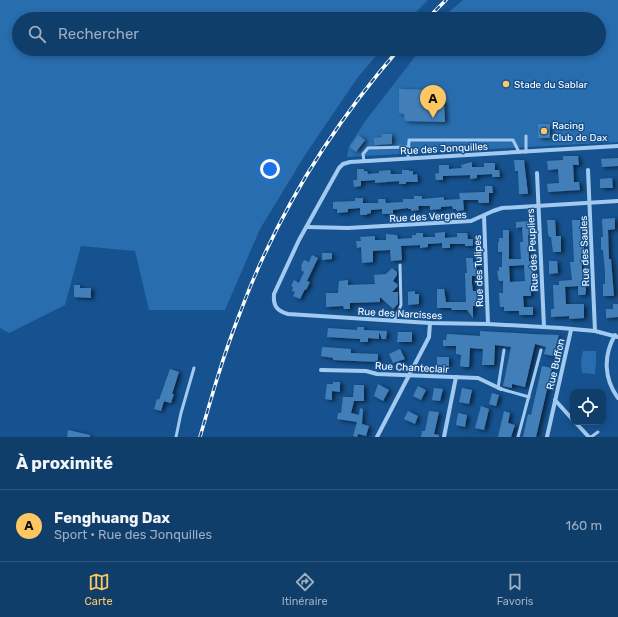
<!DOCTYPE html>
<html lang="fr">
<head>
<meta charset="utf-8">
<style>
	:root { --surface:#103e6b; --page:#194571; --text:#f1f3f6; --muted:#9caec1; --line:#30577e; --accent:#ffc761 }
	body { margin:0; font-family:Rubik,sans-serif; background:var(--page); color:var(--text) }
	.controls { position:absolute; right:12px; bottom:12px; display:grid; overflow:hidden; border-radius:8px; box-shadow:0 2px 6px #0003 }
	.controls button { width:36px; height:36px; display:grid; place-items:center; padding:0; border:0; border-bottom:1px solid var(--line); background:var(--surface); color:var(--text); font:20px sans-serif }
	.you { position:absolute; left:270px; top:169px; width:14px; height:14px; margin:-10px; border:3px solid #fff; border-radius:50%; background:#1a73e8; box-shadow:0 0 0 6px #1a73e833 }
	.badge { display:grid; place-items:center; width:26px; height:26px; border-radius:50%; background:var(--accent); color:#111; font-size:13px; font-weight:700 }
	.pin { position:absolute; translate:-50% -33px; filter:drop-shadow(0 1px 2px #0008) }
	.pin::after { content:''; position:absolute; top:21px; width:14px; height:12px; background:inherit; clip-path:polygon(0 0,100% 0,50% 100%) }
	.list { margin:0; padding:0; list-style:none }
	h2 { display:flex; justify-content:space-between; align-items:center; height:52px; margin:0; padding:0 16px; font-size:17px }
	h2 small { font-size:13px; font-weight:400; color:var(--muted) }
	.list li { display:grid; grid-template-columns:26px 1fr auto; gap:12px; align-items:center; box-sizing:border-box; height:72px; padding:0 16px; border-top:1px solid var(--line) }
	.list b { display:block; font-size:15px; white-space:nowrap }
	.list p { margin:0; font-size:13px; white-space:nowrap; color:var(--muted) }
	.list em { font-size:13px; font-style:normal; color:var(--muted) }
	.icon { flex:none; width:22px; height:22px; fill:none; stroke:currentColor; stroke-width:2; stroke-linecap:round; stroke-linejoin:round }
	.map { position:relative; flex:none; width:618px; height:437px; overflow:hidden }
	.search { position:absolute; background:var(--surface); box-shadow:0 2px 6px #0003; left:12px; right:12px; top:12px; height:44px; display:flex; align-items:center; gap:10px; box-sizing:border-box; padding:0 14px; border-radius:22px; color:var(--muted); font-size:15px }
	.sheet { height:124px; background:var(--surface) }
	nav { display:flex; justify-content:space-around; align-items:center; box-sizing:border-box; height:56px; border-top:1px solid var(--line); background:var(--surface); font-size:11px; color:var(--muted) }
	nav a { display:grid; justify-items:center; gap:2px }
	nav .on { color:var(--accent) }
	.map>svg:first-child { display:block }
	.green { fill:#286dae }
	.building { fill:#437fb9; fill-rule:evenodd; filter:url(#shadow) }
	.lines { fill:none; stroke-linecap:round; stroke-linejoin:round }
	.lane { stroke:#a2caf0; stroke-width:3 }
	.street { stroke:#a2caf0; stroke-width:4 }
	.rail-casing { stroke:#fff; stroke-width:3.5 }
	.rail { stroke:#16528f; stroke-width:2; stroke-dasharray:6; stroke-linecap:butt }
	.poi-dot { fill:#ffc761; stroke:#16528f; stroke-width:1.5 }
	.labels { text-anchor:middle; stroke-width:3; stroke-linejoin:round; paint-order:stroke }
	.poi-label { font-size:10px; fill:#fff; stroke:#16528f; text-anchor:start }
	.street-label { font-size:10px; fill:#fff; stroke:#16528f }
</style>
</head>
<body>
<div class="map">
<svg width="618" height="437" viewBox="0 0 618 437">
	<defs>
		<filter id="shadow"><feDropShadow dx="3" dy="1.5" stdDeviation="2" flood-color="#0009"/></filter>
	</defs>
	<rect width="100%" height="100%" fill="#16528f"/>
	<!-- green -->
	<g class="green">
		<polygon points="0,0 428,0 409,19 19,19 19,49 382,49 358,77 305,155 260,229 225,310 149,310 135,251 81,246 65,305 9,333 0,328"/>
		<polygon points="463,0 618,0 618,142 347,157 349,146 366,120 421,49 599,49 599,19 444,19 450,11"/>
		<polygon points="583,351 596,351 596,362 595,374 582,373 581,361"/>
	</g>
	<!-- building -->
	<g class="building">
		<polygon points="399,89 436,90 436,101 444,101 445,122 405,121 404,114 399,113"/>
		<rect x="538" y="124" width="12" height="14"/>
		<polygon points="382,134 392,134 392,144 374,145 374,138 382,137"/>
		<polygon points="358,135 365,140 356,152 350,147"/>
		<polygon points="563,156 578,156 579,165 573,165 574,182 579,182 580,190 548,192 547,184 559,183 558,169 548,170 547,161 563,160"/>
		<polygon points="618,158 618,166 602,167 601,159"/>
		<polygon points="514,160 524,160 528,194 519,194 518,171 515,171"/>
		<polygon points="472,162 472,167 484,167 484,163 495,163 495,170 499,170 500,177 492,177 492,174 477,175 477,178 470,179 470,175 443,176 443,180 436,180 435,174 439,173 439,165 449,165 449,169 462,168 461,165"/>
		<polygon points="357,169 364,169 364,171 367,171 368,174 379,173 379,171 390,170 391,174 402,174 402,170 409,170 409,171 413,171 413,175 417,174 418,182 406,182 406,184 399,184 399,181 375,183 375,180 361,181 361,186 354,187 353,180 357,180"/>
		<polygon points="612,178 613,188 600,188 600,179"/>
		<polygon points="485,186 492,186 493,193 489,193 489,203 479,203 478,200 463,200 464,210 457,211 456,209 453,209 452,206 441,207 441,209 430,210 430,206 418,206 419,210 411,211 411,209 408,209 408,208 393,210 393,214 382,214 382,209 371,210 371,213 367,214 367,215 360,215 360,208 348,209 348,212 337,213 337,209 333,209 333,202 355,201 355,198 363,198 363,203 378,203 378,199 385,199 386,203 403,202 403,199 414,199 414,196 422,196 422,199 444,197 444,200 460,199 459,193 485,192"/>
		<polygon points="615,218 615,229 608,230 609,259 611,259 614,296 603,296 603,284 605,284 605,272 603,250 601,250 601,237 603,237 602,219"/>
		<polygon points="547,220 555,220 556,236 561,236 561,252 553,252 551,237 549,237 548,233"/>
		<polygon points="572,220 580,220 581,239 582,243 584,243 584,254 581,254 583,285 586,284 586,292 585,295 578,295 578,286 565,287 566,304 584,304 584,318 569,319 569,316 551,317 551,309 554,309 553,285 559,285 559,281 572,280 570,262 574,262"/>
		<path d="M531 221V235H528L529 261H532L533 274 531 275V296H523L524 307H533V315H519V311H504V307H500L499 293H503V281H499L497 271H499V267H502V252H498V242H499V238H503V230H509V259H521L520 242H523L522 227 516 228V222ZM524 265 525 281 510 282 509 266Z"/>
		<polygon points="445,232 445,238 457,237 457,233 467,233 468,239 473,239 473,246 465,246 465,244 450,244 450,248 442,248 442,243 428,244 428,247 420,248 420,245 401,246 402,260 391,261 390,250 373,251 373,262 362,263 361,247 357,248 356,241 361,241 360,237 375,236 375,240 386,240 386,234 397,235 398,239 412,238 412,235 416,235 416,233 423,233 423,237 435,237 435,233"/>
		<polygon points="322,253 332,253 332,259 322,260"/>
		<polygon points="312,255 318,258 307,281 310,282 306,290 305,289 300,299 293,296 295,292 292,291 293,287 291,286 294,280 299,283 304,272 301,270 302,267 301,266 304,260 309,262"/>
		<polygon points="466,258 473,258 473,262 477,262 477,272 476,273 476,276 472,276 472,284 473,291 476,291 478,302 476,306 473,306 473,318 467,310 452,310 451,308 437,308 437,289 444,289 446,302 466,302 465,273 467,273"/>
		<polygon points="549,261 557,261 558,273 549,274"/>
		<polygon points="392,268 397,272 397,275 393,281 397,284 398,286 392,292 398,292 398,304 393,309 380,297 380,302 350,303 350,309 344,309 343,306 326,307 326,293 338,293 339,281 348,280 348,285 375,284 374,275 386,274"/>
		<polygon points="74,285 80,285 80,288 91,288 91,298 74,297"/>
		<polygon points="415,291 415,294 419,294 419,304 408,305 408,292"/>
		<polygon points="613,304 618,304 618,317 606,318 606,309 613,309"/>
		<polygon points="357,327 364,327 364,330 387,331 386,339 382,339 379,332 379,339 368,338 368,342 360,342 360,339 327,337 328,328 357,330"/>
		<polygon points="480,331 531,334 559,335 553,356 544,354 546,347 535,344 525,387 512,384 512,388 503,386 511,347 495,345 494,365 482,365 483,349 470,348 469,367 464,367 460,366 461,355 456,354 456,346 443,346 443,340 446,340 447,334 480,336"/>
		<polygon points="398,332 412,332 412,342 397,342"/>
		<polygon points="322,347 351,349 351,353 378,354 378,362 333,360 333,358 321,356"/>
		<polygon points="400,349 405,359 393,363 389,354"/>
		<polygon points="437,357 449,357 449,366 437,365"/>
		<polygon points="542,366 552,368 536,437 523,437 528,414 531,415"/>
		<polygon points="170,369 179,372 172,394 174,394 171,403 159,400"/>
		<polygon points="333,382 340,382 340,392 332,391 332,400 325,399 327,384 333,384"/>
		<polygon points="378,384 389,390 383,401 374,396"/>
		<polygon points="354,385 364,385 364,401 354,401 351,413 359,415 360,408 363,409 362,424 369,426 366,436 358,434 357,437 353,436 357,422 337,419 338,413 341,413 343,397 353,397"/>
		<polygon points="418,386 426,390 421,400 413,396"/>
		<polygon points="434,388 443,389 440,401 432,400"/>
		<polygon points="462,388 472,390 469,404 459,402"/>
		<polygon points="492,393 499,395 496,406 489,404"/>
		<polygon points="157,399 164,401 161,411 154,409"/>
		<polygon points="481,406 489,409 484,430 475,428"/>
		<polygon points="408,411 418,416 415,424 404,419"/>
		<polygon points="429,411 439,412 434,434 439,435 439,437 421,437 422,431 425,431"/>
		<polygon points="504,411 510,413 508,423 515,425 511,437 498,437"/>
		<polygon points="458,413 467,415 465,427 456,425"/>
		<polygon points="68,430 90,435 90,437 67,437"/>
	</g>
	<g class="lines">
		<!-- lane -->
		<g class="lane">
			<polyline points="526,136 526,152"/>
			<polyline points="408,158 409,140 513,140 519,152"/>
			<polyline points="364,161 363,154 368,148 409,147"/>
			<polyline points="394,321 401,305 400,265"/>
			<polyline points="498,388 504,350"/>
			<polyline points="501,389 529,397"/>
			<polyline points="176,437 181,413 194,368"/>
			<polyline points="518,437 541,350"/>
			<polyline points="591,437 598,432"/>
		</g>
		<!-- street -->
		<g class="street">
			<path d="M618 146 350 162 343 164 339 168 299 240 274 294C273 306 277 311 288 314L430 323 488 324 561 328 595 331 618 337"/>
			<polyline points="588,170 595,331"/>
			<polyline points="537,173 544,327"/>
			<polyline points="484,216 488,324"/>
			<polyline points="307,227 348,228 471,221 493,211 502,208 618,201"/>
			<path d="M615 335C603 356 604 379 618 398"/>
			<polyline points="321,370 366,371 377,374 478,378 501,389"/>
			<polyline points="555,400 573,420"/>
			<polyline points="575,422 589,437"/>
			<polyline points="377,437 429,337 430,323"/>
			<polyline points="444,437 456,377"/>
			<polyline points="547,437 571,330"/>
		</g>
		<defs>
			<g id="rail">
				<polyline points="427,19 446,0"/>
				<path d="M200 437C212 395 224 353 240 313 276 216 331 127 399 49"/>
			</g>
		</defs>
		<!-- rail casing -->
		<use href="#rail" class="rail-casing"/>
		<!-- rail -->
		<use href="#rail" class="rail"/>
	</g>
	<!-- markers -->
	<g class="poi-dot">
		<circle cx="506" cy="84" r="4"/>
		<circle cx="544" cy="131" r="4"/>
	</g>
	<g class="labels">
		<!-- poi labels -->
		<g class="poi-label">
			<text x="514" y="88">Stade du Sablar</text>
			<text x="552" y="129">Racing<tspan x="552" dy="12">Club de Dax</tspan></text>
		</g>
		<!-- street labels -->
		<g class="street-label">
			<text transform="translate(444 148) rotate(-3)" y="4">Rue des Jonquilles</text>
			<text transform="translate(428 216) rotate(-3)" y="4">Rue des Vergnes</text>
			<text transform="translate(532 250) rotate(-93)" y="4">Rue des Peupliers</text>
			<text transform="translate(584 251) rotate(-92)" y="4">Rue des Saules</text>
			<text transform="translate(478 271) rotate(-92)" y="4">Rue des Tulipes</text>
			<text transform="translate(400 313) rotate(3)" y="4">Rue des Narcisses</text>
			<text transform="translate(555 364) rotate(-77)" y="4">Rue Buffon</text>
			<text transform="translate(412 367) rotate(3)" y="4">Rue Chanteclair</text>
		</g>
	</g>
</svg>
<div class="controls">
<button><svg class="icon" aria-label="locate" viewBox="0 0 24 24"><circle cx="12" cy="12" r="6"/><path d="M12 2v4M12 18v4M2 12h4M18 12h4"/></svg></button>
</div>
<div class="you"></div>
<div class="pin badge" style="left:433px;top:118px">A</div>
<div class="search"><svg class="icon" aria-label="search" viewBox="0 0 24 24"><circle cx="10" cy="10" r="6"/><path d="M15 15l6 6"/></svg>Rechercher</div>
</div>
<section class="sheet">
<h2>À proximité<small></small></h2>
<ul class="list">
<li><span class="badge">A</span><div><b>Fenghuang Dax</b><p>Sport · Rue des Jonquilles</p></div><em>160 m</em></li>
</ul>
</section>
<nav>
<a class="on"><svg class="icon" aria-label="map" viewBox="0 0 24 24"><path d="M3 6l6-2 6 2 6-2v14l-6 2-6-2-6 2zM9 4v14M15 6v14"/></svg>Carte</a>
<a><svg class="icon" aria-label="directions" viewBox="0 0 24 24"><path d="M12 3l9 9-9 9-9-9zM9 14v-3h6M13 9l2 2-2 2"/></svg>Itinéraire</a>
<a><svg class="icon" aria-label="saved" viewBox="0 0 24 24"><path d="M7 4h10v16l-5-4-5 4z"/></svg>Favoris</a>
</nav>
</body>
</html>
